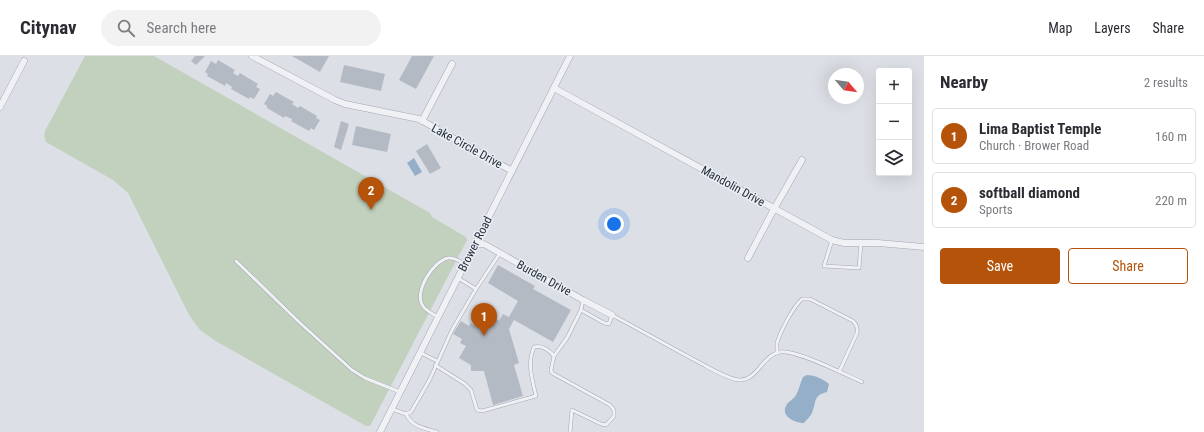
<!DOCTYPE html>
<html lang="en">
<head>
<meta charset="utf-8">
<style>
	:root { --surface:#fff; --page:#f2f2f3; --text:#2b2b33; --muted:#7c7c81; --line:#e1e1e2; --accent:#b45309 }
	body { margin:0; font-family:"Roboto Condensed",sans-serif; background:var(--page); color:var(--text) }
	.controls { position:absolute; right:12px; top:12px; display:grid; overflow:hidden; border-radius:4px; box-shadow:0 4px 16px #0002 }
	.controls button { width:36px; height:36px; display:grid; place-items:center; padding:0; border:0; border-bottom:1px solid var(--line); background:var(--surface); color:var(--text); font:20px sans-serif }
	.compass { position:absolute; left:828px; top:12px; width:36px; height:36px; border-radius:50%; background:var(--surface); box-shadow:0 4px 16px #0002; rotate:119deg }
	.you { position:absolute; left:614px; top:168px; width:14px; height:14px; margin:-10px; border:3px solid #fff; border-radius:50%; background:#1a73e8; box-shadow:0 0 0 6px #1a73e833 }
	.badge { display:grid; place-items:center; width:26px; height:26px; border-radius:50%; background:var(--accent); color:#fff; font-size:13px; font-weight:700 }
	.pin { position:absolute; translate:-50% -33px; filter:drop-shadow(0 1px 2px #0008) }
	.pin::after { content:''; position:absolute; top:21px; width:14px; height:12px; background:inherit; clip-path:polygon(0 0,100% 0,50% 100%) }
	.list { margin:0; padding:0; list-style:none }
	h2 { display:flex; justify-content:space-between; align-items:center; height:52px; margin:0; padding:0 16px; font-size:17px }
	h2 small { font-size:13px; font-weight:400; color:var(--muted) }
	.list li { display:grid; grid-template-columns:26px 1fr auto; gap:12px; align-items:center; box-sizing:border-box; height:56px; margin:0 8px 8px; padding:0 8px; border:1px solid var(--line); border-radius:4px }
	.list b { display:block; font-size:15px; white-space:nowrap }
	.list p { margin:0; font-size:13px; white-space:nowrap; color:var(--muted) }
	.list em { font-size:13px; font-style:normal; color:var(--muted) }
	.actions { display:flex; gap:8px; padding:12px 16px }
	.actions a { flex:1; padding:9px 0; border:1px solid var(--accent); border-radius:4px; text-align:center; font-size:14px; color:var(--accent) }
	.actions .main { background:var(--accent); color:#fff }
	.icon { flex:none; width:22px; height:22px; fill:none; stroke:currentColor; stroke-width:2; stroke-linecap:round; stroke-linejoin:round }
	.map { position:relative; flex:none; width:924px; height:376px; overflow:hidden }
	header { display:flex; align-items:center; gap:24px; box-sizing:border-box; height:56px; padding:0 20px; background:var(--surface); border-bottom:1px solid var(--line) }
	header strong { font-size:19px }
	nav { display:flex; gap:22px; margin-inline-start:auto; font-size:14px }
	.search { width:280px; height:36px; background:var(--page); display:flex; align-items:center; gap:10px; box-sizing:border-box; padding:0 14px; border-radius:22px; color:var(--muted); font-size:15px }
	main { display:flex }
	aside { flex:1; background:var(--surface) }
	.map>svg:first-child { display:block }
	.green { fill:#c2d1bd }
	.water { fill:#96afc8 }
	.building { fill:#b3bac3 }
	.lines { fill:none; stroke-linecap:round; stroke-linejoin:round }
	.lane-casing { stroke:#a2a7b0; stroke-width:4 }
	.street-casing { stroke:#a2a7b0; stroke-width:7 }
	.lane { stroke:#eff1f5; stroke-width:3 }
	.street { stroke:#eff1f5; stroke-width:6 }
	.labels { text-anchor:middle; stroke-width:3; stroke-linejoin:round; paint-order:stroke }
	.street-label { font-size:12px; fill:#262f3d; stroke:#ebeff4 }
</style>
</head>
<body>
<header>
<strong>Citynav</strong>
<div class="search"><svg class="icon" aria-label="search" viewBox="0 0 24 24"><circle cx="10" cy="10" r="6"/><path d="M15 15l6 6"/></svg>Search here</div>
<nav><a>Map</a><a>Layers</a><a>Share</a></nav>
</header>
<main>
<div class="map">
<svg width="924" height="376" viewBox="0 0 924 376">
	<rect width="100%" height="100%" fill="#dce0e6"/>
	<!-- green -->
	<polygon class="green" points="85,0 154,0 430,157 432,161 466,181 467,184 370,370 366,370 214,284 200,274 189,259 128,137 113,124 46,86 44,80 45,75"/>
	<!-- water -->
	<g class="water">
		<polygon points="414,102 422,116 415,120 407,107"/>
		<path d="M807 319C815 319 823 323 829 328L827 336C812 339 817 348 811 359 809 362 806 364 804 367 795 367 779 360 787 348 789 345 794 343 796 339 799 334 800 327 803 321Z"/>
	</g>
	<!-- building -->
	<g class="building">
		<polygon points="195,0 205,0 196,9 191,5"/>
		<polygon points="292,0 329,0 320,16"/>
		<polygon points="412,0 434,0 416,33 399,24"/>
		<polygon points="218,4 235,14 233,17 238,20 240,17 258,28 256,31 260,33 254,43 250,41 249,43 231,33 232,31 226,27 225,30 207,20 208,18 205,16 211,5 216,8"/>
		<polygon points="344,9 385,18 381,35 340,26"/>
		<polygon points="276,36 294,46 292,48 298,52 300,50 317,60 316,62 320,64 314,74 311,72 309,75 291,65 292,63 285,60 284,62 267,52 267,50 264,48 270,38 273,40"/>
		<polygon points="341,65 349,68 341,94 334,91"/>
		<polygon points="356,70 391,78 387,96 352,89"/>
		<polygon points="427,88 441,112 430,118 416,95"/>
		<polygon points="498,209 535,230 533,233 571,254 553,286 514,264 509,273 519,307 514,309 523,340 493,349 484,315 471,315 471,309 459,302 466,290 460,287 462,283 453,278 461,265 469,270 470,267 477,271 485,256 499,265 503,258 509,261 518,245 488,227"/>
	</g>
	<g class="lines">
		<defs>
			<g id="lane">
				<polyline points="832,184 824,210 859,212 861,187"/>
				<polyline points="236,205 299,266 352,314 365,322 400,336"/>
				<polyline points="476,233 500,197"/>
				<path d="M583 244 581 254 604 267 609 268 612 259C642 275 672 292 702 308 713 314 726 322 738 324 757 326 762 299 780 296 795 293 846 319 862 326"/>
				<path d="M438 261C433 258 426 255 423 250 413 237 433 205 448 202 454 201 460 205 465 208"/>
				<polyline points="421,297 437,305"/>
				<path d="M777 297C777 294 777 290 777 287 780 276 793 251 802 243H810L853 265C857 269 858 272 857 277L839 316"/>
				<polyline points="554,300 567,282 581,254"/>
				<path d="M435 309 465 328 471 334 477 354 482 355 536 340C532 323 527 307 534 291 543 289 549 294 554 300L551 314 552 317 610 349 614 354V360L606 369 601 368 572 354 570 376"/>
				<polyline points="392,353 406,358 411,356 430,323 452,274 476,233 458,222"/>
				<path d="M406 358C412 371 424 372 437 376"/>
			</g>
			<g id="street">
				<polyline points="252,0 335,44 345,48 419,63 512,115"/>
				<polyline points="554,32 832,184 844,187 878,187 924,191"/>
				<polyline points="0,51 24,5"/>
				<polyline points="422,65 452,8"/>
				<polyline points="475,188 484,188 583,244 612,259"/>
				<polyline points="748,202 774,153 802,104"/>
				<polyline points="380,376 570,0"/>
			</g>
		</defs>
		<!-- lane casing -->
		<use href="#lane" class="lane-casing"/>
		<!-- street casing -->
		<use href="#street" class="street-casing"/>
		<!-- lane -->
		<use href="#lane" class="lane"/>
		<!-- street -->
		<use href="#street" class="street"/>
	</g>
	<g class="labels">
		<!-- street labels -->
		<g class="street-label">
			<text transform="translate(467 90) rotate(29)" y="4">Lake Circle Drive</text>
			<text transform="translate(733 130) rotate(29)" y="4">Mandolin Drive</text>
			<text transform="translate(475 188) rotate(-63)" y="4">Brower Road</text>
			<text transform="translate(544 222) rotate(29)" y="4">Burden Drive</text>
		</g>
	</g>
</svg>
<div class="controls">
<button>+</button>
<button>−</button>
<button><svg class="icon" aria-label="layers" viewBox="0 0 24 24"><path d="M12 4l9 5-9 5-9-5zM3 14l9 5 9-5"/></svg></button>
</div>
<svg class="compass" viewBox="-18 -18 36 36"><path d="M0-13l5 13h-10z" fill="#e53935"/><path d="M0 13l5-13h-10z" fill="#7c7c81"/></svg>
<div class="you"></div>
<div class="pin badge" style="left:484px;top:280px">1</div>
<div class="pin badge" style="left:371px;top:154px">2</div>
</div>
<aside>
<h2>Nearby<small>2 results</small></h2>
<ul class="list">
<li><span class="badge">1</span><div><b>Lima Baptist Temple</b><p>Church · Brower Road</p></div><em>160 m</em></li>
<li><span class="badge">2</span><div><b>softball diamond</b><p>Sports</p></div><em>220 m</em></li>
</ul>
<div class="actions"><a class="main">Save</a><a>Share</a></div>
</aside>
</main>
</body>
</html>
